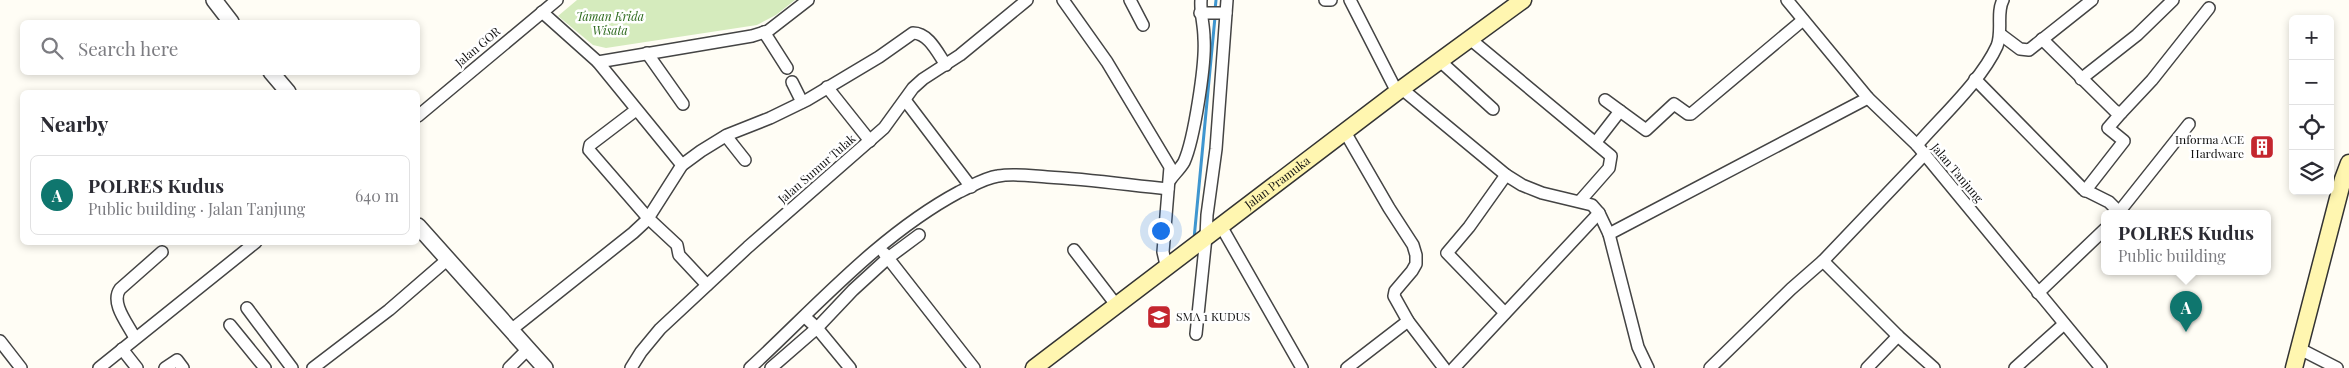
<!DOCTYPE html>
<html lang="en">
<head>
<meta charset="utf-8">
<style>
	:root { --surface:#fff; --page:#f7f7f7; --text:#2b2b33; --muted:#7c7c81; --line:#e1e1e2; --accent:#0f766e }
	body { margin:0; font-family:"Playfair Display",serif; background:var(--page); color:var(--text) }
	.controls { position:absolute; right:15px; top:15px; display:grid; overflow:hidden; border-radius:8px; box-shadow:0 2px 8px #0003 }
	.controls button { width:45px; height:45px; display:grid; place-items:center; padding:0; border:0; border-bottom:1px solid var(--line); background:var(--surface); color:var(--text); font:25px sans-serif }
	.you { position:absolute; left:1160px; top:230px; width:18px; height:18px; margin:-12px; border:4px solid #fff; border-radius:50%; background:#1a73e8; box-shadow:0 0 0 8px #1a73e833 }
	.badge { display:grid; place-items:center; width:32px; height:32px; border-radius:50%; background:var(--accent); color:#fff; font-size:16px; font-weight:700 }
	.pin { position:absolute; translate:-50% -41px; filter:drop-shadow(0 1px 2px #0008) }
	.pin::after { content:''; position:absolute; top:26px; width:18px; height:15px; background:inherit; clip-path:polygon(0 0,100% 0,50% 100%) }
	.popup { position:absolute; left:2101px; top:210px; width:170px; height:65px; box-sizing:border-box; display:grid; place-content:center; border-radius:8px; background:var(--surface); filter:drop-shadow(0 1px 4px #0005); font-size:16px; white-space:nowrap; color:var(--muted) }
	.popup b { font-size:19px; color:var(--text) }
	.popup::after { content:''; position:absolute; left:50%; top:100%; margin-left:-10px; border:10px solid transparent; border-top-color:var(--surface) }
	.list { margin:0; padding:0; list-style:none }
	h2 { display:flex; justify-content:space-between; align-items:center; height:65px; margin:0; padding:0 20px; font-size:21px }
	h2 small { font-size:16px; font-weight:400; color:var(--muted) }
	.list li { display:grid; grid-template-columns:32px 1fr auto; gap:15px; align-items:center; box-sizing:border-box; height:80px; margin:0 10px 10px; padding:0 10px; border:1px solid var(--line); border-radius:8px }
	.list b { display:block; font-size:19px; white-space:nowrap }
	.list p { margin:0; font-size:16px; white-space:nowrap; color:var(--muted) }
	.list em { font-size:16px; font-style:normal; color:var(--muted) }
	.icon { flex:none; width:28px; height:28px; fill:none; stroke:currentColor; stroke-width:2; stroke-linecap:round; stroke-linejoin:round }
	.map { position:relative; flex:none; width:2349px; height:368px; overflow:hidden }
	.search { position:absolute; background:var(--surface); box-shadow:0 2px 8px #0003; left:20px; top:20px; width:400px; height:55px; display:flex; align-items:center; gap:12px; box-sizing:border-box; padding:0 18px; border-radius:8px; color:var(--muted); font-size:19px }
	.panel { position:absolute; background:var(--surface); box-shadow:0 2px 8px #0003; left:20px; top:90px; width:400px; height:155px; border-radius:8px }
	.map>svg:first-child { display:block }
	.green { fill:#d5ebbd }
	.lines { fill:none; stroke-linecap:round; stroke-linejoin:round }
	.stream { stroke:#3f96cf; stroke-width:3 }
	.minor-casing { stroke:#444; stroke-width:14 }
	.tertiary-casing { stroke:#444; stroke-width:18 }
	.secondary-casing { stroke:#333; stroke-width:19 }
	.minor { stroke:#fff; stroke-width:11 }
	.tertiary { stroke:#fff; stroke-width:15 }
	.secondary { stroke:#fff6b0; stroke-width:16 }
	.labels { text-anchor:middle; stroke-width:5; stroke-linejoin:round; paint-order:stroke }
	.park-label { font-size:12px; font-style:italic; fill:#2f6b1f; stroke:#fff }
	.street-label { font-size:12px; fill:#111; stroke:#fff }
	.poi-label { font-size:12px; fill:#111; stroke:#fff; text-anchor:end }
</style>
</head>
<body>
<div class="map">
<svg width="2349" height="368" viewBox="0 0 2349 368">
	<rect width="100%" height="100%" fill="#fffdf5"/>
	<!-- green -->
	<polygon class="green" points="577,0 795,0 776,15 757,25 606,48 593,45 558,16"/>
	<g class="lines">
		<!-- stream -->
		<g class="stream">
			<polyline points="1215,10 1216,0"/>
			<polyline points="1194,239 1215,17"/>
		</g>
		<defs>
			<g id="minor">
				<polyline points="1063,0 1107,62 1170,167 1163,252 1167,269"/>
				<polyline points="1130,0 1143,25"/>
				<polyline points="1325,0 1331,0"/>
				<polyline points="1350,0 1397,92"/>
				<polyline points="1787,0 1868,98 1917,145 2101,368"/>
				<polyline points="542,12 598,62 752,36 768,31 808,0"/>
				<polyline points="1200,13 1226,13"/>
				<polyline points="764,32 787,68"/>
				<polyline points="2000,34 2020,49 2029,50 2092,0"/>
				<polyline points="1470,39 1611,156 1609,168 1580,201"/>
				<polyline points="2042,39 2115,111 2121,113 2152,80 2209,8"/>
				<polyline points="647,53 683,104"/>
				<polyline points="1440,61 1493,109"/>
				<polyline points="598,62 682,165"/>
				<polyline points="1975,79 2083,189 2109,202 2119,212 2118,213"/>
				<polyline points="2081,79 2137,35 2173,0"/>
				<polyline points="792,82 802,102"/>
				<polyline points="827,87 870,141"/>
				<polyline points="1402,89 1506,175 1522,185 1542,193 1592,205 1599,213 1609,234 1638,347 1648,368"/>
				<polyline points="905,100 971,187"/>
				<polyline points="1605,100 1620,111"/>
				<polyline points="636,110 590,145 589,150 648,218 677,245 679,255 707,285"/>
				<polyline points="418,116 557,0"/>
				<polyline points="1345,132 1389,208 1413,245 1416,255 1416,264 1412,271 1395,291 1394,296 1408,321 1444,368"/>
				<polyline points="726,136 745,160"/>
				<polyline points="1596,142 1620,111 1646,130 1674,104 1688,114 1691,114 1803,20"/>
				<path d="M1917 145C1942 116 1981 81 1997 46 2003 31 1996 13 2003 0"/>
				<path d="M1170 180C1174 174 1180 169 1184 162 1194 140 1206 63 1204 38 1204 25 1200 13 1201 0"/>
				<polyline points="2085,191 2124,141 2108,128 2121,113"/>
				<polyline points="2119,212 2189,124"/>
				<polyline points="1221,226 1302,368"/>
				<polyline points="1609,234 1868,98"/>
				<polyline points="919,235 888,258 974,368"/>
				<polyline points="1074,250 1117,306"/>
				<polyline points="1823,261 1898,336 1934,368"/>
				<polyline points="2038,293 2105,229"/>
				<polyline points="247,308 292,368"/>
				<polyline points="1505,313 1447,253 1469,227 1506,175"/>
				<polyline points="805,317 817,328 853,290 888,258 884,253"/>
				<polyline points="230,325 265,368"/>
				<path d="M511 330 633 233 647 220 682 165 701 151 727 135 770 118 807 100 879 57 913 33C929 33 938 54 946 65"/>
				<polyline points="1196,334 1206,237 1207,215 1216,149 1227,0"/>
				<path d="M135 338C128 324 110 303 120 289L162 252"/>
				<polyline points="0,341 21,368"/>
				<polyline points="122,349 137,368"/>
				<polyline points="2300,349 2337,368"/>
				<polyline points="99,368 256,242"/>
				<polyline points="165,368 177,360 183,368"/>
				<polyline points="313,368 389,310 448,259"/>
				<polyline points="509,368 528,349"/>
				<polyline points="631,368 641,352 660,329 748,247 884,128 913,88 923,79 960,55 1027,0"/>
				<path d="M750 368C816 307 879 235 959 192 972 186 984 178 998 176 1014 173 1031 176 1047 177 1088 179 1128 185 1168 189"/>
				<polyline points="771,368 817,328 850,368"/>
				<polyline points="1347,368 1408,321"/>
				<polyline points="1454,368 1599,213"/>
				<polyline points="1710,368 1791,289 1823,261 1924,155"/>
				<polyline points="1867,368 1898,336"/>
				<polyline points="2015,368 2064,324"/>
			</g>
			<g id="tertiary">
				<polyline points="214,0 231,22"/>
				<polyline points="271,72 288,92"/>
				<polyline points="418,226 545,368"/>
			</g>
			<g id="secondary">
				<path id="s1" d="M1034 368 1397 92 1523 0"/>
				<polyline points="2294,368 2343,179 2349,163"/>
			</g>
		</defs>
		<!-- minor casing -->
		<use href="#minor" class="minor-casing"/>
		<!-- tertiary casing -->
		<use href="#tertiary" class="tertiary-casing"/>
		<!-- secondary casing -->
		<use href="#secondary" class="secondary-casing"/>
		<!-- minor -->
		<use href="#minor" class="minor"/>
		<!-- tertiary -->
		<use href="#tertiary" class="tertiary"/>
		<!-- secondary -->
		<use href="#secondary" class="secondary"/>
	</g>
	<!-- icons -->
	<defs>
		<symbol id="building-square" viewBox="-11 -11 22 22"><rect x="-9" y="-9" width="18" height="18" rx="4" fill="#c4262e" stroke="#fff"/><path d="M-4-6H4V6H1V3H-1V6H-4ZM-2.5-4.3h1.7v1.8h-1.7ZM.8-4.3h1.7v1.8H.8ZM-2.5-1h1.7V.8h-1.7ZM.8-1h1.7V.8H.8Z" fill="#fff"/></symbol>
		<symbol id="school-square" viewBox="-11 -11 22 22"><rect x="-9" y="-9" width="18" height="18" rx="4" fill="#c4262e" stroke="#fff"/><path d="M0-5L7-2L0 1L-7-2ZM-4 1L0 2.5L4 1V4Q0 6-4 4Z" fill="#fff"/></symbol>
	</defs>
	<g fill-rule="evenodd">
		<use href="#building-square" x="2248" y="133" width="28" height="28"/>
		<use href="#school-square" x="1145" y="303" width="28" height="28"/>
	</g>
	<g class="labels">
		<!-- park labels -->
		<g class="park-label">
			<text x="610" y="21">Taman Krida<tspan x="610" dy="14">Wisata</tspan></text>
		</g>
		<!-- street labels -->
		<g class="street-label">
			<text transform="translate(478 47) rotate(-40)" y="4">Jalan GOR</text>
			<text transform="translate(817 169) rotate(-41)" y="4">Jalan Sumur Tulak</text>
			<text transform="translate(1957 173) rotate(50)" y="4">Jalan Tanjung</text>
			<text dy="4" stroke="none"><textPath href="#s1" startOffset="306">Jalan Pramuka</textPath></text>
		</g>
		<!-- poi labels -->
		<g class="poi-label">
			<text x="2244" y="144">Informa ACE<tspan x="2244" dy="14">Hardware</tspan></text>
			<text x="1176" y="321" text-anchor="start">SMA 1 KUDUS</text>
		</g>
	</g>
</svg>
<div class="controls">
<button>+</button>
<button>−</button>
<button><svg class="icon" aria-label="locate" viewBox="0 0 24 24"><circle cx="12" cy="12" r="6"/><path d="M12 2v4M12 18v4M2 12h4M18 12h4"/></svg></button>
<button><svg class="icon" aria-label="layers" viewBox="0 0 24 24"><path d="M12 4l9 5-9 5-9-5zM3 14l9 5 9-5"/></svg></button>
</div>
<div class="you"></div>
<div class="pin badge" style="left:2186px;top:332px">A</div>
<div class="popup"><b>POLRES Kudus</b>Public building</div>
<div class="search"><svg class="icon" aria-label="search" viewBox="0 0 24 24"><circle cx="10" cy="10" r="6"/><path d="M15 15l6 6"/></svg>Search here</div>
<section class="panel">
<h2>Nearby<small></small></h2>
<ul class="list">
<li><span class="badge">A</span><div><b>POLRES Kudus</b><p>Public building · Jalan Tanjung</p></div><em>640 m</em></li>
</ul>
</section>
</div>
</body>
</html>
